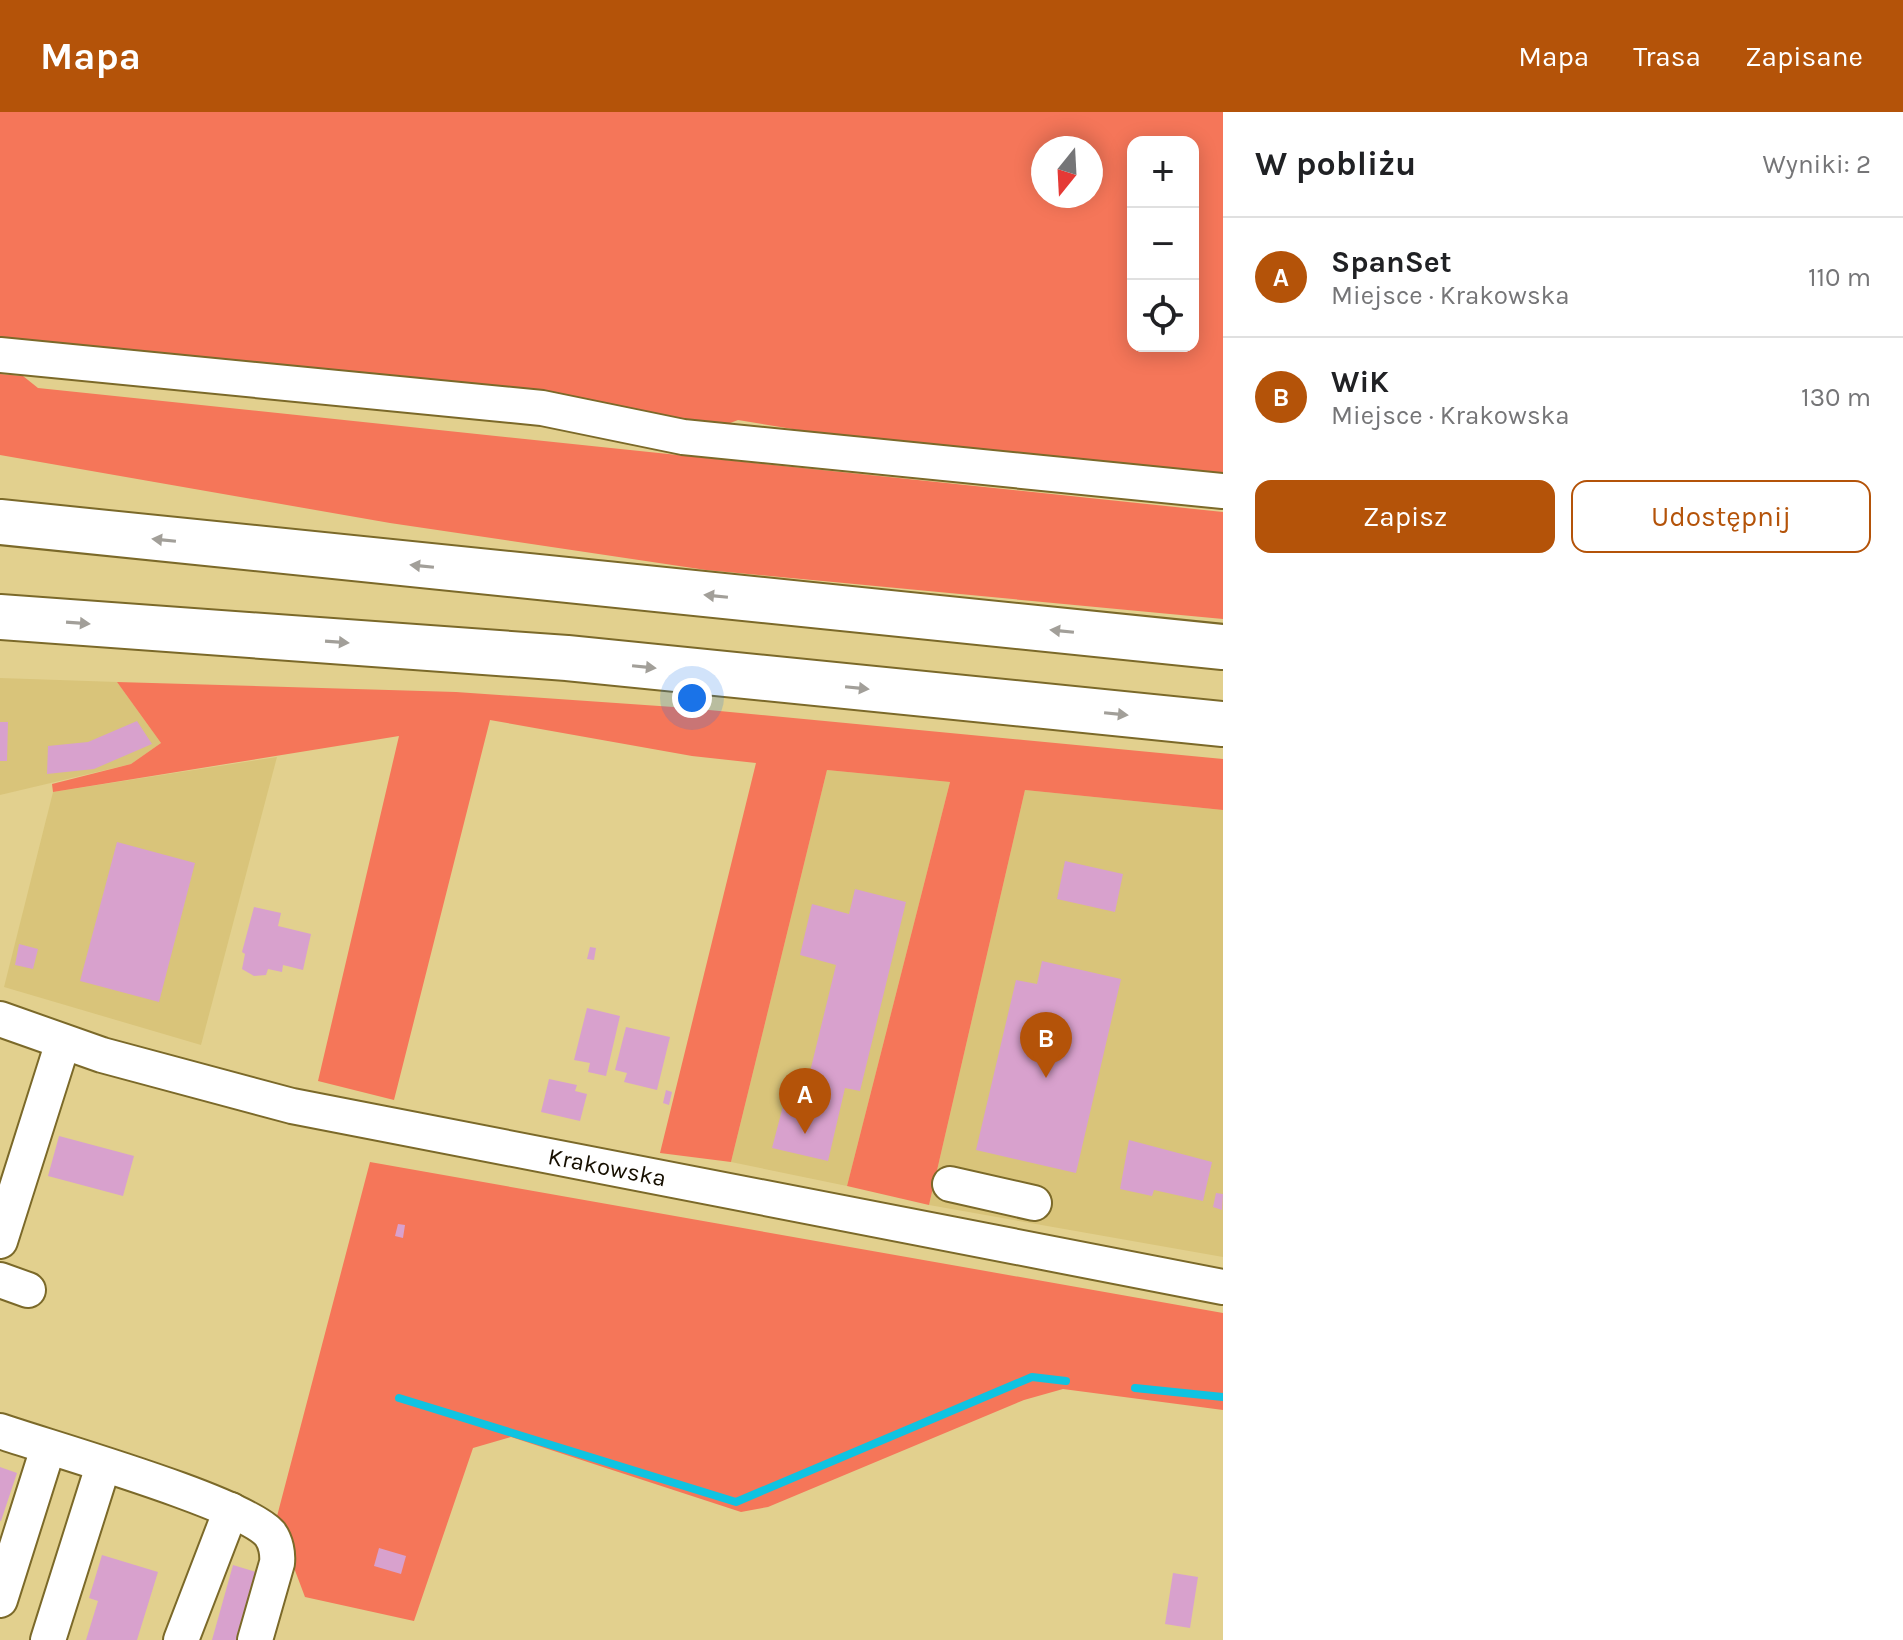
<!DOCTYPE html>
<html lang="pl">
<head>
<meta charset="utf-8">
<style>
	:root { --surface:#fff; --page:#f2f2f2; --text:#202124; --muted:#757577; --line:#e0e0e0; --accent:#b45309 }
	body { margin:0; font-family:Karla,sans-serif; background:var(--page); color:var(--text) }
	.controls { position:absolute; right:24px; top:24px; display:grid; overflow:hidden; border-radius:16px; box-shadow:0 4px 20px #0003 }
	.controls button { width:72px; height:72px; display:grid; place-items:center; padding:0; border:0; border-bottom:2px solid var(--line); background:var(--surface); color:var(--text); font:40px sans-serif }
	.compass { position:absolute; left:1031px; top:24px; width:72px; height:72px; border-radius:50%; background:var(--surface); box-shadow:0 4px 20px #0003; rotate:198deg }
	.you { position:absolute; left:692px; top:586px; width:28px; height:28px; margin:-20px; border:6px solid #fff; border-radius:50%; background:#1a73e8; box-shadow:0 0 0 12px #1a73e833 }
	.badge { display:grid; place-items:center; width:52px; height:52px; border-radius:50%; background:var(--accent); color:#fff; font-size:26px; font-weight:700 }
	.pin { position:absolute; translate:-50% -66px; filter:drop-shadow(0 2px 4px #0008) }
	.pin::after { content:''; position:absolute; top:42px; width:28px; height:24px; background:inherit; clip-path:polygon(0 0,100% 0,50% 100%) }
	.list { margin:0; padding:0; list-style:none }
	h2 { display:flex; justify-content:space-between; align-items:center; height:104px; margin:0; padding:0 32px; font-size:34px }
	h2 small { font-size:26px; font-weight:400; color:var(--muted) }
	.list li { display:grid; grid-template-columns:52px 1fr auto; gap:24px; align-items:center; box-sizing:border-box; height:120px; padding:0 32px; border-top:2px solid var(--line) }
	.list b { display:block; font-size:30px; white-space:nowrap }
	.list p { margin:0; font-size:26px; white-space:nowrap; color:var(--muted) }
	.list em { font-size:26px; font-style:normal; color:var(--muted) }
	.actions { display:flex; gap:16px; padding:24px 32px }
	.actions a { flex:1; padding:18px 0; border:2px solid var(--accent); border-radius:16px; text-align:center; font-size:28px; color:var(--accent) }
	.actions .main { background:var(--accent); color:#fff }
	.icon { flex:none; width:44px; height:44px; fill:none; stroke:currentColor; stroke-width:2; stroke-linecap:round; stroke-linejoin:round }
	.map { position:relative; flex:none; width:1223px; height:1528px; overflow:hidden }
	header { display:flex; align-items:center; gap:48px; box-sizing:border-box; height:112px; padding:0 40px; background:var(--accent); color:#fff }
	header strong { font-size:38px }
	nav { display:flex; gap:44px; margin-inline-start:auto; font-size:28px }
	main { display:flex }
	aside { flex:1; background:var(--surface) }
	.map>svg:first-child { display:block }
	.built { fill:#d9c47a }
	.green { fill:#f57659; fill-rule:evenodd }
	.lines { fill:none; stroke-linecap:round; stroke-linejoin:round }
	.stream { stroke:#0fc3e1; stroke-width:8 }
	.building { fill:#d8a1cd }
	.minor-casing { stroke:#7b6929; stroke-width:38 }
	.highway-casing { stroke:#7b6929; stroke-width:48 }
	.minor { stroke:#fff; stroke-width:34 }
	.highway { stroke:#fff; stroke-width:44 }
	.oneway { fill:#a29f99 }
	.labels { text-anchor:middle; stroke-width:6; stroke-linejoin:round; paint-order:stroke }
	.street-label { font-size:24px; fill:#160f00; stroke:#faf1d1 }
</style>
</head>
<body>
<header>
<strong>Mapa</strong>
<nav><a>Mapa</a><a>Trasa</a><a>Zapisane</a></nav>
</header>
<main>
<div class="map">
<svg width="1223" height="1528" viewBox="0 0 1223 1528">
	<rect width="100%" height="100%" fill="#e2d08e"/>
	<!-- built -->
	<g class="built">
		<polygon points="0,566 117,570 161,631 131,652 0,683"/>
		<polygon points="277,645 201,933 4,875 53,680"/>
		<polygon points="827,658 950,670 847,1074 731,1050"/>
		<polygon points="1025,678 1223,698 1223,1145 929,1093"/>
	</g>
	<!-- green -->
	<g class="green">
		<path d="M0 0H1223V371L835 324 738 308 709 319 0 229ZM1133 30H1193V234H1133ZM1043 36H1091V84H1043Z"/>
		<polygon points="0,262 23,264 38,276 1223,400 1223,507 706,458 390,411 0,343"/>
		<polygon points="117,570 456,580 688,596 1223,647 1223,698 1025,678 929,1093 847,1074 950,670 827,658 731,1050 660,1041 756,651 692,644 490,608 394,988 318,969 399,624 53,680 52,672 131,652 161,631"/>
		<polygon points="370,1050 1223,1201 1223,1298 1063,1277 1024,1288 768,1395 741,1400 511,1325 473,1336 414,1509 305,1485 276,1408"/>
	</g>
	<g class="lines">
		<!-- stream -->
		<g class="stream">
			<polyline points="1135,1276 1223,1285"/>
			<polyline points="399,1286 736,1390 1032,1265 1066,1269"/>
		</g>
	</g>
	<!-- building -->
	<g class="building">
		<polygon points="137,609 152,632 94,657 47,662 48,634 88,630"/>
		<polygon points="0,610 8,610 7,649 0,649"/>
		<polygon points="117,730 195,751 159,890 80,869"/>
		<polygon points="1065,749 1123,762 1115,800 1057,787"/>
		<polygon points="855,777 906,790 860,979 845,976 828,1049 772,1036 783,994 796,997 802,971 807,972 836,853 800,843 812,792 849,802"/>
		<polygon points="254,795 281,801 278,814 311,822 303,858 283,853 282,860 268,857 266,863 254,864 242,857 245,842 242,840"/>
		<polygon points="19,832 38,837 33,857 15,853"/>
		<polygon points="590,835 596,836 594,848 587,847"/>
		<polygon points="1042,849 1121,867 1076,1061 976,1038 1016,868 1037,872"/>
		<polygon points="587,896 620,904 606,964 588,960 590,951 574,948"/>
		<polygon points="626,915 670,925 657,978 624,970 627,961 615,958"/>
		<polygon points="549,967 577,973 575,979 587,982 580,1009 541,1000"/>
		<polygon points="666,978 672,980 669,993 663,991"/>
		<polygon points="59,1024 134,1044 123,1084 48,1064"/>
		<polygon points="1129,1028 1212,1050 1203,1089 1154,1078 1152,1084 1120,1077"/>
		<polygon points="1216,1081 1223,1082 1222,1098 1213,1095"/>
		<polygon points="398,1112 405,1113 403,1126 395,1124"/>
		<polygon points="0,1355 17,1361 1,1409 0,1409"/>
		<polygon points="379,1436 406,1444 401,1462 374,1454"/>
		<polygon points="102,1443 158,1460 137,1528 86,1528 98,1489 89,1486"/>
		<polygon points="233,1453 256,1460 238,1528 212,1528"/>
		<polygon points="1173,1461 1198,1465 1190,1516 1165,1512"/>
	</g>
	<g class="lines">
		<defs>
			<g id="minor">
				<polyline points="0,243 542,296 683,325 1223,379"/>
				<path id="s1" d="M0 907 102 943 292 994 1223 1175"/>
				<polyline points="950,1072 1034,1091"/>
				<polyline points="0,1129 63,930"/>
				<polyline points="0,1168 28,1178"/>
				<path d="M0 1319C49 1336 244 1391 270 1422 276 1430 278 1442 277 1451L255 1528"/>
				<polyline points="0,1488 48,1336"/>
				<polyline points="48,1528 103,1354"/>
				<polyline points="181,1528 231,1398"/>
			</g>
			<g id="highway">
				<polyline points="0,410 1223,535"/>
				<polyline points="0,505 567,546 1223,612"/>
			</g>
		</defs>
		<!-- minor casing -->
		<use href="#minor" class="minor-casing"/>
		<!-- highway casing -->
		<use href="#highway" class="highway-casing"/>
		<!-- minor -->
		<use href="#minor" class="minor"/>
		<!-- highway -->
		<use href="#highway" class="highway"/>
	</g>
	<!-- one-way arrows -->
	<defs><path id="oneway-solid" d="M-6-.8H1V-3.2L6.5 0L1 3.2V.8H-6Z" transform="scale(2)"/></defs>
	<g class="oneway">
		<use href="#oneway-solid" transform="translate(164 428) rotate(-174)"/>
		<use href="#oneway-solid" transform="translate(422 454) rotate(-174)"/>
		<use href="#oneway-solid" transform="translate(716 484) rotate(-174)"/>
		<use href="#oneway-solid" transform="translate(78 511) rotate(4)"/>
		<use href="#oneway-solid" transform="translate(1062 519) rotate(-174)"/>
		<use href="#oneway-solid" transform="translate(337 530) rotate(4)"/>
		<use href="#oneway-solid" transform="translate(644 555) rotate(6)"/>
		<use href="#oneway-solid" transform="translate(857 576) rotate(6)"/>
		<use href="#oneway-solid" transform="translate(1116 602) rotate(6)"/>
	</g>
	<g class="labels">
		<!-- street labels -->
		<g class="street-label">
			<text dy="8" stroke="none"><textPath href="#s1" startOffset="626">Krakowska</textPath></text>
		</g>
	</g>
</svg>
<div class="controls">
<button>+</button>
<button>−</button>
<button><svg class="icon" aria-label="locate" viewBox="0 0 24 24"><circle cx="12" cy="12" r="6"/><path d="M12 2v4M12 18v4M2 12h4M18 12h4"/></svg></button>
</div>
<svg class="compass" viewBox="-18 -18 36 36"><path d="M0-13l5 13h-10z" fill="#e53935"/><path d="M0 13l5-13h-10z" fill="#757577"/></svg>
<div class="you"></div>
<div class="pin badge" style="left:805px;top:1022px">A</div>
<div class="pin badge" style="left:1046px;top:966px">B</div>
</div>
<aside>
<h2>W pobliżu<small>Wyniki: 2</small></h2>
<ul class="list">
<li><span class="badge">A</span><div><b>SpanSet</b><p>Miejsce · Krakowska</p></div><em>110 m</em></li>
<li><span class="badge">B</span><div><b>WiK</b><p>Miejsce · Krakowska</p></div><em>130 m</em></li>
</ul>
<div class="actions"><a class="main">Zapisz</a><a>Udostępnij</a></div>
</aside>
</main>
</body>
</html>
